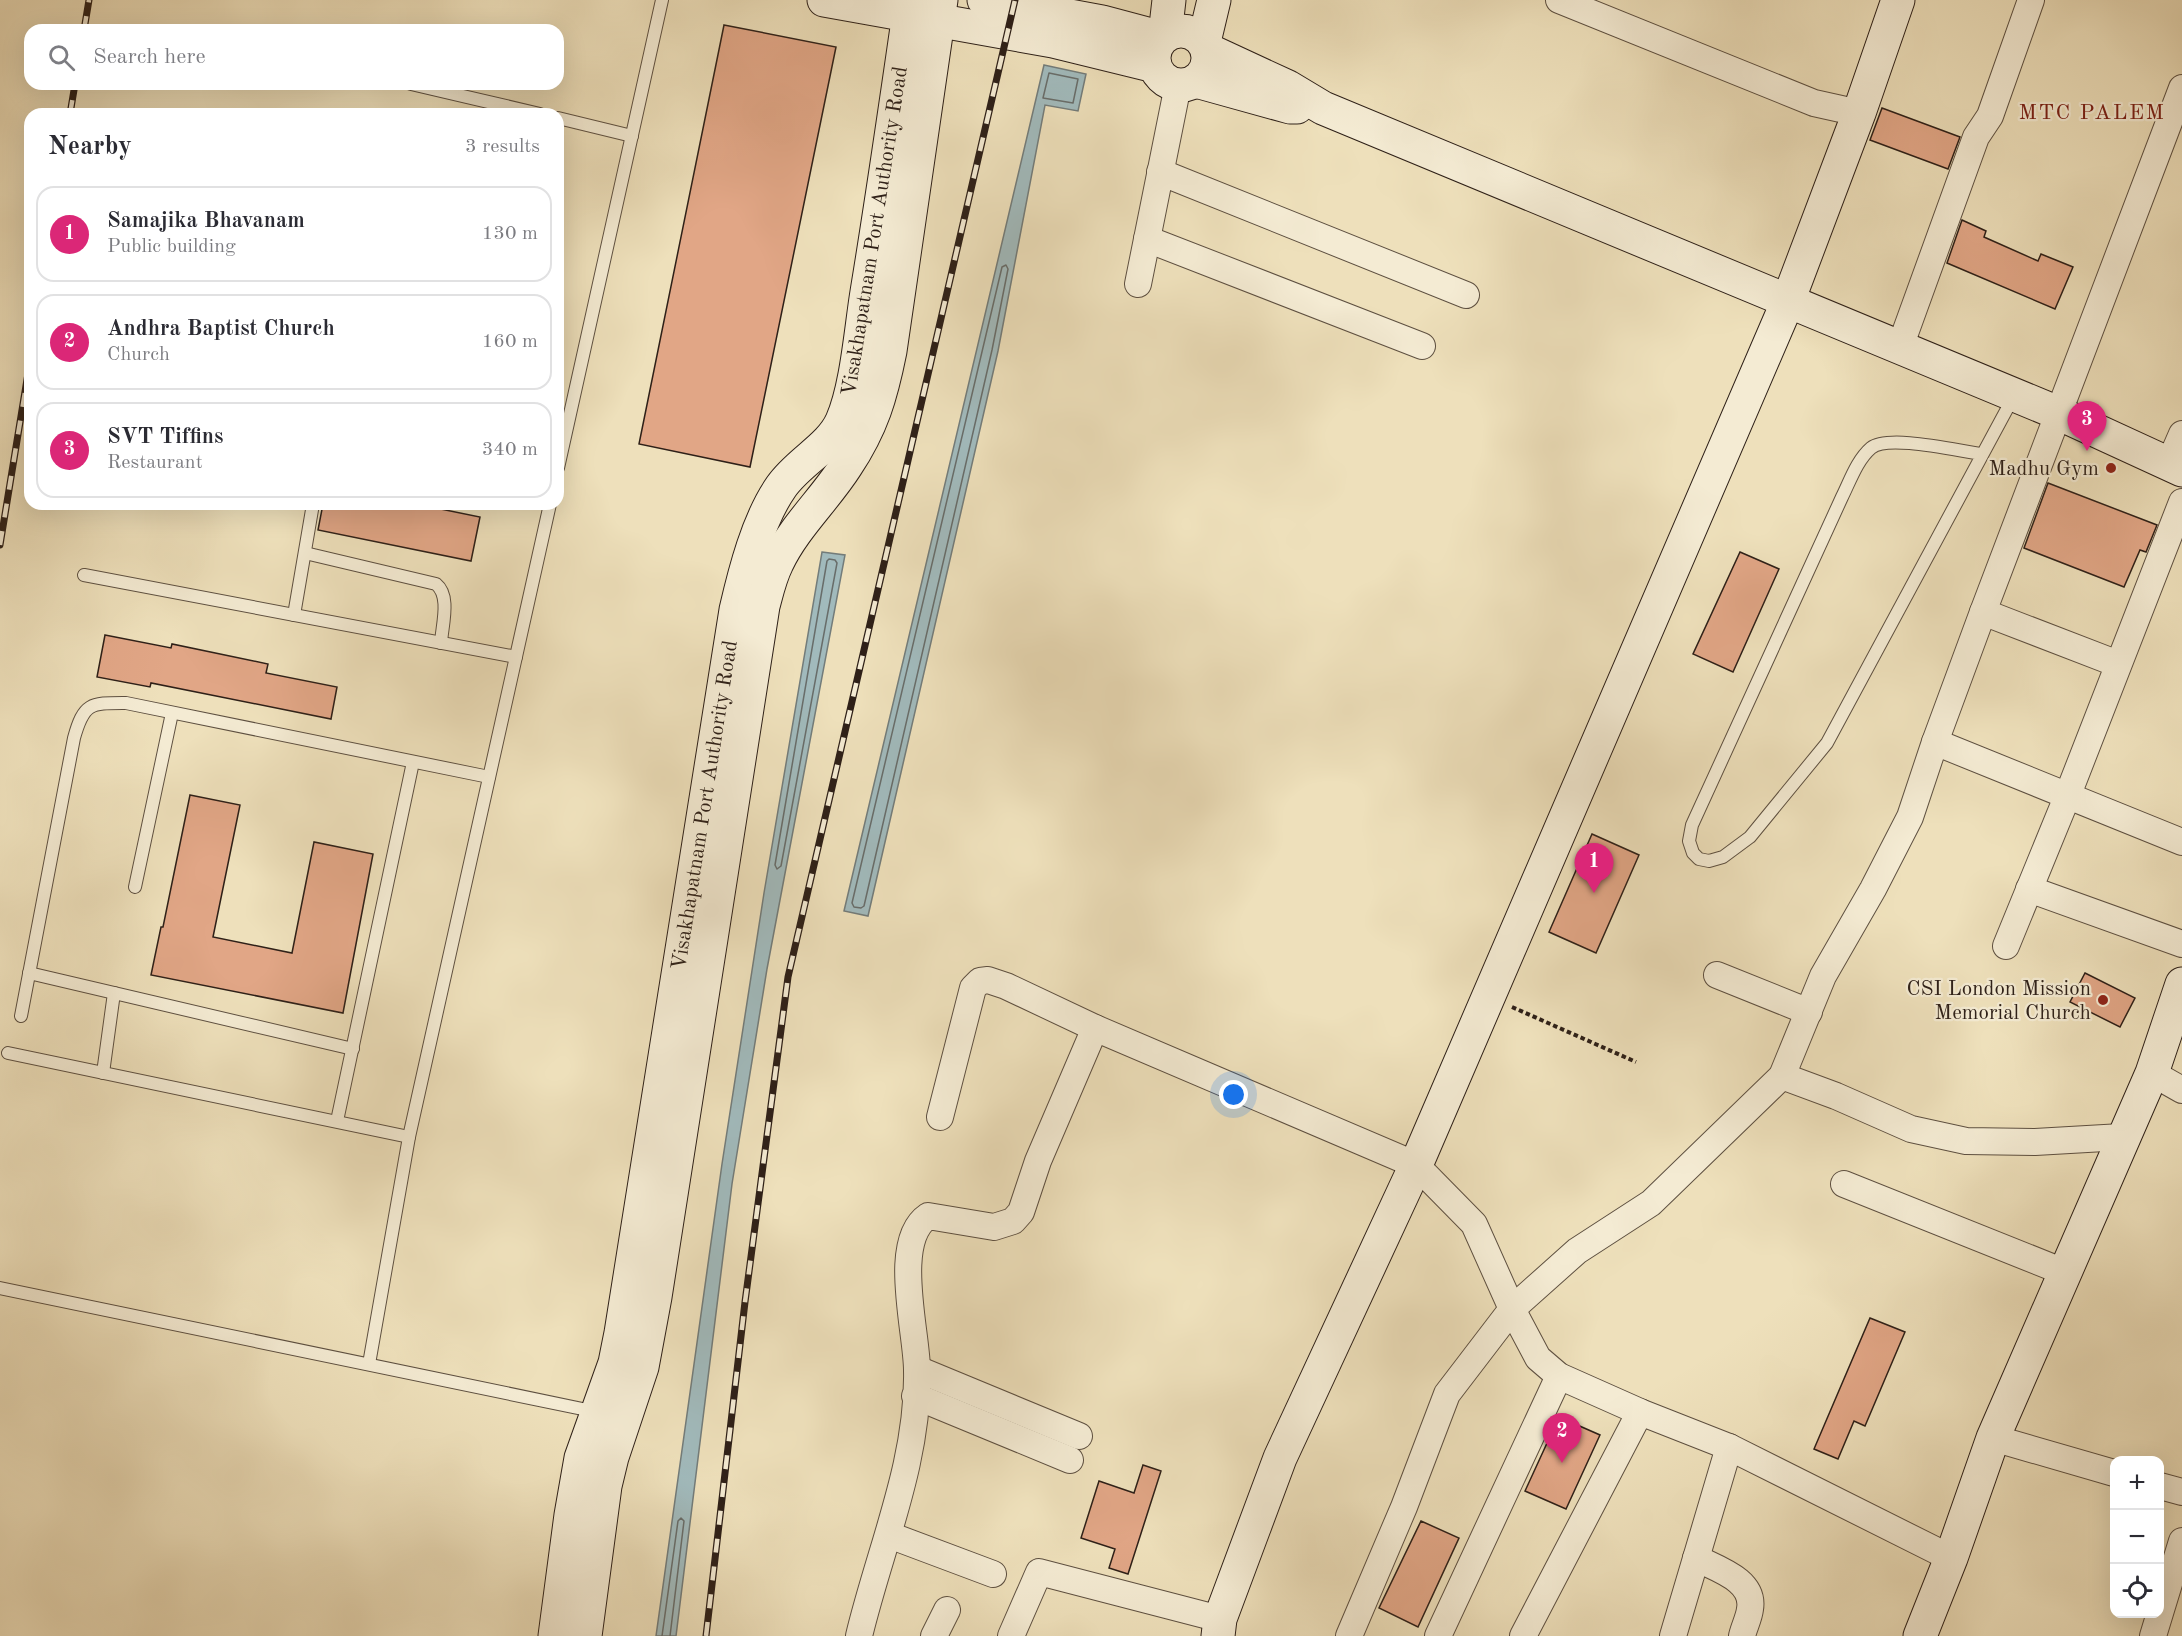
<!DOCTYPE html>
<html lang="en">
<head>
<meta charset="utf-8">
<style>
	:root { --surface:#fff; --page:#f2f2f3; --text:#2b2b33; --muted:#7c7c81; --line:#e1e1e2; --accent:#db2777 }
	body { margin:0; font-family:"Old Standard TT",serif; background:var(--page); color:var(--text) }
	.controls { position:absolute; right:18px; bottom:18px; display:grid; overflow:hidden; border-radius:12px; box-shadow:0 6px 24px #0002 }
	.controls button { width:54px; height:54px; display:grid; place-items:center; padding:0; border:0; border-bottom:2px solid var(--line); background:var(--surface); color:var(--text); font:30px sans-serif }
	.you { position:absolute; left:1234px; top:1095px; width:21px; height:21px; margin:-15px; border:4px solid #fff; border-radius:50%; background:#1a73e8; box-shadow:0 0 0 9px #1a73e833 }
	.badge { display:grid; place-items:center; width:39px; height:39px; border-radius:50%; background:var(--accent); color:#fff; font-size:20px; font-weight:700 }
	.pin { position:absolute; translate:-50% -50px; filter:drop-shadow(0 2px 3px #0008) }
	.pin::after { content:''; position:absolute; top:32px; width:21px; height:18px; background:inherit; clip-path:polygon(0 0,100% 0,50% 100%) }
	.list { margin:0; padding:0; list-style:none }
	h2 { display:flex; justify-content:space-between; align-items:center; height:78px; margin:0; padding:0 24px; font-size:26px }
	h2 small { font-size:20px; font-weight:400; color:var(--muted) }
	.list li { display:grid; grid-template-columns:39px 1fr auto; gap:18px; align-items:center; box-sizing:border-box; height:96px; margin:0 12px 12px; padding:0 12px; border:2px solid var(--line); border-radius:18px }
	.list b { display:block; font-size:22px; white-space:nowrap }
	.list p { margin:0; font-size:20px; white-space:nowrap; color:var(--muted) }
	.list em { font-size:20px; font-style:normal; color:var(--muted) }
	.icon { flex:none; width:33px; height:33px; fill:none; stroke:currentColor; stroke-width:2; stroke-linecap:round; stroke-linejoin:round }
	.map { position:relative; flex:none; width:2182px; height:1636px; overflow:hidden }
	.search { position:absolute; background:var(--surface); box-shadow:0 6px 24px #0002; left:24px; top:24px; width:540px; height:66px; display:flex; align-items:center; gap:15px; box-sizing:border-box; padding:0 21px; border-radius:18px; color:var(--muted); font-size:22px }
	.panel { position:absolute; background:var(--surface); box-shadow:0 6px 24px #0002; left:24px; top:108px; width:540px; height:402px; border-radius:18px }
	.map>svg:first-child { display:block }
	.water { fill:#a1babc; stroke:#737c7a; stroke-width:1.5 }
	.lines { fill:none; stroke-linecap:round; stroke-linejoin:round }
	.shore { stroke:#686d6a; stroke-width:1.5 }
	.building { fill:#e1a686; stroke:#2e2018; stroke-width:1.5 }
	.lane-casing { stroke:#5e5041; stroke-width:14 }
	.street-casing { stroke:#5e5041; stroke-width:28 }
	.secondary-casing { stroke:#2e2018; stroke-width:35 }
	.path { stroke:#2e2018; stroke-width:4; stroke-dasharray:4.5 3; stroke-linecap:butt }
	.lane { stroke:#f4ebd3; stroke-width:12 }
	.street { stroke:#f4ebd3; stroke-width:26 }
	.secondary { stroke:#f4ebd3; stroke-width:33 }
	.rail-casing { stroke:#2e2018; stroke-width:7 }
	.rail { stroke:#f4ebd3; stroke-width:4.5; stroke-dasharray:14; stroke-linecap:butt }
	.poi-dot { fill:#8f2418; stroke:#f4ebd3; stroke-width:2 }
	.labels { text-anchor:middle; stroke-width:4.5; stroke-linejoin:round; paint-order:stroke }
	.street-label { font-size:21px; fill:#2e2018; stroke:#f4ebd3 }
	.poi-label { font-size:21px; fill:#2e2018; stroke:#f4ebd3; text-anchor:end }
	.neighbourhood-label { font-size:22px; letter-spacing:1.5px; fill:#7a1f14; stroke:#f4ebd3 }
</style>
</head>
<body>
<div class="map">
<svg width="2182" height="1636" viewBox="0 0 2182 1636">
	<rect width="100%" height="100%" fill="#eee0bb"/>
	<filter id="stains"><feTurbulence type="fractalNoise" baseFrequency=".00333" numOctaves="4"/><feColorMatrix values="0 0 0 0 .2 0 0 0 0 .09 0 0 0 0 .02 0 0 0 .5 -.17"/></filter>
	<radialGradient id="worn" r=".72"><stop offset=".6" stop-color="#630" stop-opacity="0"/><stop offset="1" stop-color="#630" stop-opacity=".3"/></radialGradient>
	<!-- water -->
	<g class="water">
		<polygon points="1044,65 1086,74 1078,111 1045,105 998,351 868,916 844,911"/>
		<polygon points="822,552 845,555 767,969 732,1184 676,1636 656,1636 722,1164 764,893"/>
	</g>
	<g class="lines">
		<!-- shore -->
		<g class="shore">
			<polygon points="1049,73 1078,79 1073,103 1043,98"/>
			<polygon points="1006,265 1008,269 992,350 864,906 861,908 854,907 852,903 1002,267"/>
			<polygon points="829,559 835,560 837,563 781,866 777,869 775,865 827,561"/>
			<polyline points="662,1636 678,1521 681,1518 684,1521 670,1636"/>
		</g>
	</g>
	<!-- building -->
	<g class="building">
		<polygon points="724,25 836,47 750,467 639,444"/>
		<polygon points="1882,108 1960,137 1948,169 1870,140"/>
		<polygon points="1962,220 1986,231 1984,237 2038,261 2041,254 2073,267 2055,309 1947,263"/>
		<polygon points="2048,483 2157,525 2146,552 2140,550 2124,587 2024,548"/>
		<polygon points="323,504 416,504 480,517 471,561 318,530"/>
		<polygon points="1740,552 1779,569 1733,672 1693,654"/>
		<polygon points="105,635 171,648 172,644 268,664 266,673 337,687 331,719 151,683 150,687 97,677"/>
		<polygon points="190,795 240,805 213,937 292,953 314,842 373,854 343,1013 151,975 161,927 163,927"/>
		<polygon points="1592,834 1639,855 1596,953 1549,932"/>
		<polygon points="2085,973 2135,998 2120,1027 2070,1002"/>
		<polygon points="1870,1318 1905,1332 1865,1426 1854,1421 1838,1459 1814,1449"/>
		<polygon points="1559,1417 1600,1435 1566,1509 1525,1491"/>
		<polygon points="1143,1465 1161,1471 1128,1574 1109,1568 1115,1549 1081,1538 1099,1481 1134,1493"/>
		<polygon points="1421,1521 1459,1538 1418,1627 1379,1608"/>
	</g>
	<g class="lines">
		<defs>
			<g id="lane">
				<polyline points="411,84 540,114"/>
				<polyline points="558,118 632,136"/>
				<path d="M1982 454C1958 451 1888 434 1871 448 1857 460 1850 481 1842 497L1692 825 1689 841 1693 853 1699 859 1709 861 1723 857 1750 837 1827 743 2014 396"/>
				<polyline points="558,468 662,0"/>
				<path d="M305 553 436 584C451 596 442 625 441 643"/>
				<polyline points="84,575 516,657"/>
				<polyline points="294,615 313,504"/>
				<polyline points="135,887 172,713"/>
				<polyline points="29,973 353,1049"/>
				<path d="M21 1016 74 738C84 702 91 703 126 703L489 777"/>
				<polyline points="8,1053 409,1137"/>
				<polyline points="103,1073 114,993"/>
				<polyline points="337,1121 413,762"/>
				<polyline points="0,1288 597,1412"/>
				<polyline points="369,1364 409,1137 550,504"/>
			</g>
			<g id="street">
				<polyline points="1559,0 1814,103 1859,113"/>
				<polyline points="1160,172 1466,295"/>
				<polyline points="1147,239 1422,346"/>
				<polyline points="1138,284 1178,85"/>
				<polyline points="1900,347 1976,137 1990,116 2031,0"/>
				<polyline points="2169,464 2182,434"/>
				<polyline points="1983,612 2118,664"/>
				<polyline points="1935,742 2182,842"/>
				<polyline points="2029,889 2182,944"/>
				<polyline points="2006,946 2067,797 2182,502"/>
				<polyline points="1717,975 1809,1012"/>
				<polyline points="2152,1073 2182,1090"/>
				<polyline points="1782,1076 1836,1096 1911,1129 1966,1141 2035,1142 2122,1137"/>
				<polyline points="940,1117 973,988 980,981 988,980 1006,986 1095,1028 1416,1165 1474,1224 1512,1309 1538,1358 1559,1376 1640,1412 1729,1447 1951,1558"/>
				<polyline points="1844,1184 2064,1272"/>
				<polyline points="917,1369 1079,1436"/>
				<polyline points="915,1396 1070,1460"/>
				<polyline points="1993,1438 2114,1473"/>
				<polyline points="2160,1486 2182,1492"/>
				<polyline points="889,1535 993,1574"/>
				<path d="M1696 1558C1717 1569 1755 1580 1750 1609 1749 1618 1744 1627 1742 1636"/>
				<path d="M859 1636C880 1548 919 1462 917 1370 917 1332 891 1241 928 1216L994 1227 1013 1221 1021 1212 1038 1161 1095 1028"/>
				<polyline points="934,1636 947,1610"/>
				<polyline points="1011,1636 1039,1572 1220,1619"/>
				<polyline points="1349,1636 1404,1507 1447,1394 1512,1309 1577,1251 1651,1203 1782,1076 1823,976 1873,889 1910,817 1935,742 1983,612 2182,88"/>
				<polyline points="1438,1636 1559,1376"/>
				<polyline points="1523,1636 1640,1412"/>
				<polyline points="1673,1636 1729,1447"/>
				<polyline points="2153,1636 2182,1541"/>
			</g>
			<g id="secondary">
				<polyline points="824,0 1053,41 1155,66"/>
				<polyline points="984,0 1102,22 1162,38"/>
				<circle cx="1181" cy="58" r="27"/>
				<polyline points="1165,35 1169,0"/>
				<polyline points="1204,42 1214,0"/>
				<polyline points="1208,50 1288,87 1323,108 2058,413 2182,470"/>
				<polyline points="1196,81 1290,107 1297,107"/>
				<path d="M555 1636 571 1515 581 1458 615 1363 621 1333 736 610C745 571 758 520 781 487 798 462 830 448 842 421 857 387 861 329 867 292 883 195 897 97 911 0"/>
				<path d="M585 1636 605 1486 612 1457 642 1367 655 1297 763 606C767 591 770 577 777 563 794 527 825 499 846 466 872 427 881 396 890 351L941 0"/>
				<polyline points="1218,1636 1220,1619 1280,1458 1416,1165 1788,301 1859,113 1898,0"/>
				<polyline points="1920,1636 1951,1558 1993,1438 2152,1073 2182,984"/>
			</g>
		</defs>
		<!-- lane casing -->
		<use href="#lane" class="lane-casing"/>
		<!-- street casing -->
		<use href="#street" class="street-casing"/>
		<!-- secondary casing -->
		<use href="#secondary" class="secondary-casing"/>
		<!-- path -->
		<polyline class="path" points="1512,1007 1636,1062"/>
		<!-- lane -->
		<use href="#lane" class="lane"/>
		<!-- street -->
		<use href="#street" class="street"/>
		<!-- secondary -->
		<use href="#secondary" class="secondary"/>
		<defs>
			<g id="rail">
				<polyline points="84,30 89,0"/>
				<polyline points="70,114 75,84"/>
				<polyline points="0,545 30,361"/>
				<polyline points="706,1636 745,1302 788,977 1015,0"/>
			</g>
		</defs>
		<!-- rail casing -->
		<use href="#rail" class="rail-casing"/>
		<!-- rail -->
		<use href="#rail" class="rail"/>
	</g>
	<!-- markers -->
	<g class="poi-dot">
		<circle cx="2111" cy="468" r="6"/>
		<circle cx="2103" cy="1000" r="6"/>
	</g>
	<g class="labels">
		<!-- street labels -->
		<g class="street-label">
			<text transform="translate(874 231) rotate(-81)" y="7">Visakhapatnam Port Authority Road</text>
			<text transform="translate(704 805) rotate(-81)" y="7">Visakhapatnam Port Authority Road</text>
		</g>
		<!-- poi labels -->
		<g class="poi-label">
			<text x="2099" y="475">Madhu Gym</text>
			<text x="2091" y="995">CSI London Mission<tspan x="2091" dy="24">Memorial Church</tspan></text>
		</g>
		<!-- neighbourhood labels -->
		<g class="neighbourhood-label">
			<text x="2092" y="119">MTC PALEM</text>
		</g>
	</g>
	<rect width="100%" height="100%" filter="url(#stains)"/>
	<rect width="100%" height="100%" fill="url(#worn)"/>
</svg>
<div class="controls">
<button>+</button>
<button>−</button>
<button><svg class="icon" aria-label="locate" viewBox="0 0 24 24"><circle cx="12" cy="12" r="6"/><path d="M12 2v4M12 18v4M2 12h4M18 12h4"/></svg></button>
</div>
<div class="you"></div>
<div class="pin badge" style="left:1594px;top:893px">1</div>
<div class="pin badge" style="left:1562px;top:1463px">2</div>
<div class="pin badge" style="left:2087px;top:451px">3</div>
<div class="search"><svg class="icon" aria-label="search" viewBox="0 0 24 24"><circle cx="10" cy="10" r="6"/><path d="M15 15l6 6"/></svg>Search here</div>
<section class="panel">
<h2>Nearby<small>3 results</small></h2>
<ul class="list">
<li><span class="badge">1</span><div><b>Samajika Bhavanam</b><p>Public building</p></div><em>130 m</em></li>
<li><span class="badge">2</span><div><b>Andhra Baptist Church</b><p>Church</p></div><em>160 m</em></li>
<li><span class="badge">3</span><div><b>SVT Tiffins</b><p>Restaurant</p></div><em>340 m</em></li>
</ul>
</section>
</div>
</body>
</html>
